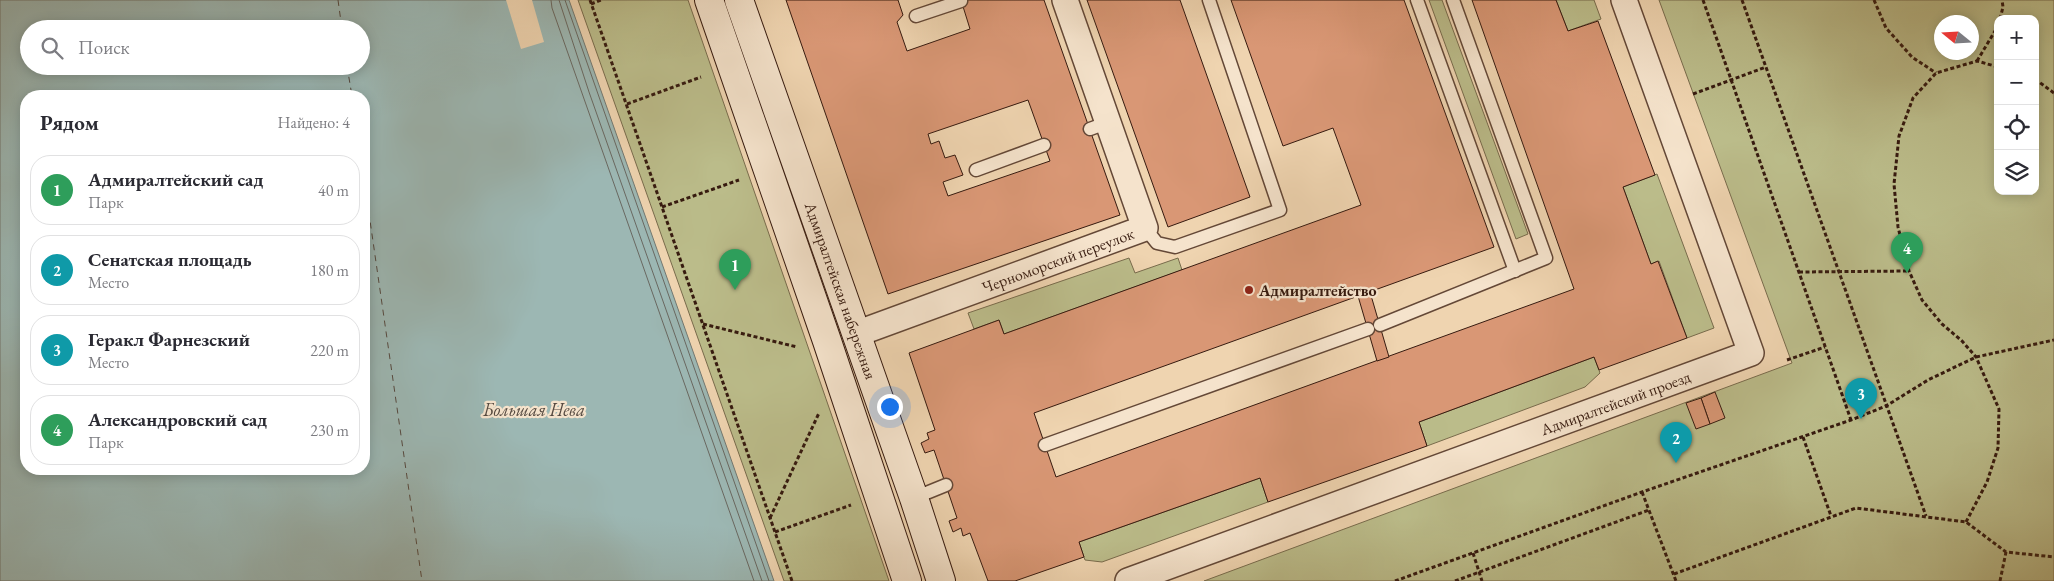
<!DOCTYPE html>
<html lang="ru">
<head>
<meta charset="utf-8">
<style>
	:root { --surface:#fff; --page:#f2f2f3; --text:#2b2b33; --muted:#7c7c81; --line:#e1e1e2; --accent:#db2777 }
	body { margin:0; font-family:"EB Garamond",serif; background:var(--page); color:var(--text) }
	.controls { position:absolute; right:15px; top:15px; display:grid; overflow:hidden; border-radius:10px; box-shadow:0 2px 12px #0003 }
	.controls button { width:45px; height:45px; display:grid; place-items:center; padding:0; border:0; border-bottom:1px solid var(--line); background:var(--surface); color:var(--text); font:25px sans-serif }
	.compass { position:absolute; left:1934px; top:15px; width:45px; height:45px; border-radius:50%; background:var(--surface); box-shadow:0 2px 12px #0003; rotate:288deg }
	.you { position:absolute; left:889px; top:406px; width:18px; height:18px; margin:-12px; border:4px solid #fff; border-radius:50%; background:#1a73e8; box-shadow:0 0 0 8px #1a73e833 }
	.badge { display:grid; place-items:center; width:32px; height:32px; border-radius:50%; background:var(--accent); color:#fff; font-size:16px; font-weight:700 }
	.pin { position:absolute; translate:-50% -41px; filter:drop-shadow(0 1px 2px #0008) }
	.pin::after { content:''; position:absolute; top:26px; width:18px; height:15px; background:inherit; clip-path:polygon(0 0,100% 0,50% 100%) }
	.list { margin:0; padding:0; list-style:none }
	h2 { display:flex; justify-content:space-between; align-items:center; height:65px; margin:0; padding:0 20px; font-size:21px }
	h2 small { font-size:16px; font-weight:400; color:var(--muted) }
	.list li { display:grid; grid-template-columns:32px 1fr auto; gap:15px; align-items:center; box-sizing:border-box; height:70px; margin:0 10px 10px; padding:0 10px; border:1px solid var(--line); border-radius:20px }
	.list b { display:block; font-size:19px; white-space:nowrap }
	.list p { margin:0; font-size:16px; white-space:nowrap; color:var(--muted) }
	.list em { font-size:16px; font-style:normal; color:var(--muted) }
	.icon { flex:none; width:28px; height:28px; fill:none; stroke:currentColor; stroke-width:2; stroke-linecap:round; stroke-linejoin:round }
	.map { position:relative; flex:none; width:2054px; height:581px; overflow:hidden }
	.search { position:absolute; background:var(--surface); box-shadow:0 2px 12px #0003; left:20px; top:20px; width:350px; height:55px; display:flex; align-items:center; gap:12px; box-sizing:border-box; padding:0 18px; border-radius:28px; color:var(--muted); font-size:19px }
	.panel { position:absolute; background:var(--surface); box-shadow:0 2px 12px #0003; left:20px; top:90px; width:350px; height:385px; border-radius:20px }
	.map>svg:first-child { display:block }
	.green { fill:#bbbc8a; stroke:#786b4c; fill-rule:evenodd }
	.water { fill:#9cb7b3; stroke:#737871; fill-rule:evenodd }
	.pier { fill:#efd4b0 }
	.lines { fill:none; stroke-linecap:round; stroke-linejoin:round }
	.shore { stroke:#696861; stroke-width:1 }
	.ferry { stroke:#554940; stroke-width:1; stroke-dasharray:6 5; stroke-linecap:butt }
	.building { fill:#d99775; stroke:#361a0f; fill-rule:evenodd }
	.service-casing { stroke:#644837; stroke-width:15 }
	.minor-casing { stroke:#644837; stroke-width:28 }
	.secondary-casing { stroke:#361a0f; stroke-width:30 }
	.path { stroke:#361a0f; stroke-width:3; stroke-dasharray:4 2.5; stroke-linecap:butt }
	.service { stroke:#f5e3cc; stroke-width:12 }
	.minor { stroke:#f5e3cc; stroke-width:25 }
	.secondary { stroke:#f5e3cc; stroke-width:28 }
	.poi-dot { fill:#8f2418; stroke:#f5e3cc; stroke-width:2 }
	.labels { text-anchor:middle; stroke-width:4.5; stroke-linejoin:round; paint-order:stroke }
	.street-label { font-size:16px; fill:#361a0f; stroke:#f5e3cc }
	.poi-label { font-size:16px; font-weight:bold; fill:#361a0f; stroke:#f5e3cc; text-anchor:start }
	.water-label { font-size:18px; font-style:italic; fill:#554940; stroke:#f5e3cc }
</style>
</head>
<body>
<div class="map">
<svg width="2054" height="581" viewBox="0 0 2054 581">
	<rect width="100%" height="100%" fill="#efd4b0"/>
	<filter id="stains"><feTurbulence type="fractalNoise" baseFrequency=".004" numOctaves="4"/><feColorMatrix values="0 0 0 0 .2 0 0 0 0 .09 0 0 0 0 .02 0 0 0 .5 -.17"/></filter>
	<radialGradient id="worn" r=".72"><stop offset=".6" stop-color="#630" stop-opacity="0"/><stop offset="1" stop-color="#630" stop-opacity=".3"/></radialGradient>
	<!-- green -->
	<g class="green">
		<polygon points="578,0 688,0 889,581 784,581"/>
		<polygon points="1429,0 1442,0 1528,234 1516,239"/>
		<polygon points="1556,0 1594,0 1601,19 1568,31"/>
		<path d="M1659 0H2054V581H1204L1792 363ZM1998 19H2035V191H1998ZM1942 22H1972V52H1942Z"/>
		<polygon points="1657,174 1714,328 1687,338 1659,261 1651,264 1623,187"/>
		<polygon points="1129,258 1135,273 1178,258 1182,270 1004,334 999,320 974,329 968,313"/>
		<polygon points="1594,357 1600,373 1585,387 1427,446 1419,422"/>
		<polygon points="1260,478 1268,502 1102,562 1085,560 1079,542"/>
	</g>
	<!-- water -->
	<path class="water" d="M0 0H569L774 581H0ZM29 29H361V66H29ZM26 96H364V469H26Z"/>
	<!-- pier -->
	<polygon class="pier" points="506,0 532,0 544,42 521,49"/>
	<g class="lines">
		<!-- shore -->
		<g class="shore">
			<polyline points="551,0 552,8 754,581"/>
			<polyline points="559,0 589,92 762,581"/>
			<polyline points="565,0 769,581"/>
		</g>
		<!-- ferry -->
		<g class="ferry">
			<polyline points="338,0 342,29"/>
			<polyline points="347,66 352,96"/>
			<polyline points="364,179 422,581"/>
		</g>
	</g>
	<!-- building -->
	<g class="building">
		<path d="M786 0H898L903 15 897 22 907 51 970 29 961 0H1044L1120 215 888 294ZM1028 100 1050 161 948 196 943 182 963 175 955 155 945 158 939 141 931 144 928 134Z"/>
		<polygon points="1087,0 1180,0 1250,197 1168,227"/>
		<polygon points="1231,0 1404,0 1494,247 1034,413 1056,477 1574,289 1472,0 1556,0 1568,31 1598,21 1655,175 1623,187 1651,264 1658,261 1687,338 1599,370 1594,357 1419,422 1427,446 1268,502 1260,478 1079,542 1084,557 1015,581 988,581 970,533 963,536 961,528 953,532 949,521 957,518 934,450 925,453 921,443 929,439 927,433 935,430 909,353 999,320 1004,334 1361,205 1333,128 1283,146"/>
		<polygon points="1370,292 1389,357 1377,361 1358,296"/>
		<polygon points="1715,392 1725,418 1710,424 1701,398"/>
		<polygon points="1701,398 1710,424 1696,429 1686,403"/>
	</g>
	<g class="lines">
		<defs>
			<g id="service">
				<polyline points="1417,0 1515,271"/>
				<polyline points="916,16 961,1"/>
				<polyline points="1090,129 1109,122"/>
				<polyline points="976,170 1044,145"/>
				<polyline points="1145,228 1157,243 1175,247 1280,210 1209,0"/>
				<polyline points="1380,325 1546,258 1453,0"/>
				<polyline points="1045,445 1368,329"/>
				<polyline points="914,498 946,485"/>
			</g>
			<g id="minor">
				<path id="s1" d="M856 334 1145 228 1065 0"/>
				<path id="s2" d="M1128 581 1751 353 1624 0"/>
			</g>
			<g id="secondary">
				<polyline points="709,0 827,341 907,581"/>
				<path id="s3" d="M739 0 914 498 941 581"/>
			</g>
		</defs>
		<!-- service casing -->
		<use href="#service" class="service-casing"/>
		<!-- minor casing -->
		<use href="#minor" class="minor-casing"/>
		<!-- secondary casing -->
		<use href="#secondary" class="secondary-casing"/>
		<!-- path -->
		<g class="path">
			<polyline points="590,0 792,581"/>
			<polyline points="1703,0 1851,420"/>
			<polyline points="1742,0 1926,516"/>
			<polyline points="1874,0 1886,28 1912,57 1936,73"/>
			<polyline points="591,4 601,0"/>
			<polyline points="2000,19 2003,7 2002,0"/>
			<polyline points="1977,61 1998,26"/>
			<polyline points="2035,79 2054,93"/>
			<polyline points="1693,94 1766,67"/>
			<polyline points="627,104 701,77"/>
			<polyline points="662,207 739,180"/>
			<polyline points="1799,272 1909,271"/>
			<polyline points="703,324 797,347"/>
			<polyline points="1787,360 1825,347"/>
			<polyline points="1803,437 1831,516"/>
			<polyline points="1642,492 1676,581"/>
			<polyline points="770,518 819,413"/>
			<polyline points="1966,522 1987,482 1998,448 1999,409 1976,357 1962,341 1942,324 1922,300 1909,271 1898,227 1894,184 1899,136 1913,98 1936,73 1977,61 1998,67"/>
			<polyline points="775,532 851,505"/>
			<polyline points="1473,553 1482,581"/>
			<polyline points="1674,574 1856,508 1966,522 2006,552 2054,557"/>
			<polyline points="1395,581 1642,492 1851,420 1886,406 1928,380 1976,357 2054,340"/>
			<polyline points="1455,581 1649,510"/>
			<polyline points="2000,581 2006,552"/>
		</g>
		<!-- service -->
		<use href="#service" class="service"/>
		<!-- minor -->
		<use href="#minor" class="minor"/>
		<!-- secondary -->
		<use href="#secondary" class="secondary"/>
	</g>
	<!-- markers -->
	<circle class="poi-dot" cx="1249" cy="290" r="5"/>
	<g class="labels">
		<!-- street labels -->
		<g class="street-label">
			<text dy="6" stroke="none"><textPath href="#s1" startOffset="215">Черноморский переулок</textPath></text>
			<text dy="6" stroke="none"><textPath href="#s3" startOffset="308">Адмиралтейская набережная</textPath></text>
			<text dy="6" stroke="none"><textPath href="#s2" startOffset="519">Адмиралтейский проезд</textPath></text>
		</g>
		<!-- poi labels -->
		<g class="poi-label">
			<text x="1259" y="296">Адмиралтейство</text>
		</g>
		<!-- water labels -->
		<g class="water-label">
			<text x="534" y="416">Большая Нева</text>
		</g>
	</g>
	<rect width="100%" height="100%" filter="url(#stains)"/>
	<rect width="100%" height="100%" fill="url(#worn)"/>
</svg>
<div class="controls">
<button>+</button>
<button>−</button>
<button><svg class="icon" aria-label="locate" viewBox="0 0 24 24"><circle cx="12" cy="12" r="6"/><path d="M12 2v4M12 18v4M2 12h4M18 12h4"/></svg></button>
<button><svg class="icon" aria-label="layers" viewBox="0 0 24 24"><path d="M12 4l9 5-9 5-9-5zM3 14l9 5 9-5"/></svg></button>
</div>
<svg class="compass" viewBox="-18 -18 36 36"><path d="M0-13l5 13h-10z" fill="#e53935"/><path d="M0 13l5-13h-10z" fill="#7c7c81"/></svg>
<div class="you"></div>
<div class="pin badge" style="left:735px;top:290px;background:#2e9e5b">1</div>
<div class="pin badge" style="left:1676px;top:463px;background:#0f9aa8">2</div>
<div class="pin badge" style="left:1861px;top:419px;background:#0f9aa8">3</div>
<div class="pin badge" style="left:1907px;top:273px;background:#2e9e5b">4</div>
<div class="search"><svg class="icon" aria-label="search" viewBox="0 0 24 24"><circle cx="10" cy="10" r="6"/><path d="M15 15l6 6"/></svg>Поиск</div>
<section class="panel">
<h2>Рядом<small>Найдено: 4</small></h2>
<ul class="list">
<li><span class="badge" style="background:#2e9e5b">1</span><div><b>Адмиралтейский сад</b><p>Парк</p></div><em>40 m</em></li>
<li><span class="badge" style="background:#0f9aa8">2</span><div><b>Сенатская площадь</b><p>Место</p></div><em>180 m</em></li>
<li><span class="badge" style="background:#0f9aa8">3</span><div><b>Геракл Фарнезский</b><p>Место</p></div><em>220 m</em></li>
<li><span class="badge" style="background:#2e9e5b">4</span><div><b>Александровский сад</b><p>Парк</p></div><em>230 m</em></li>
</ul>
</section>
</div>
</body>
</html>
